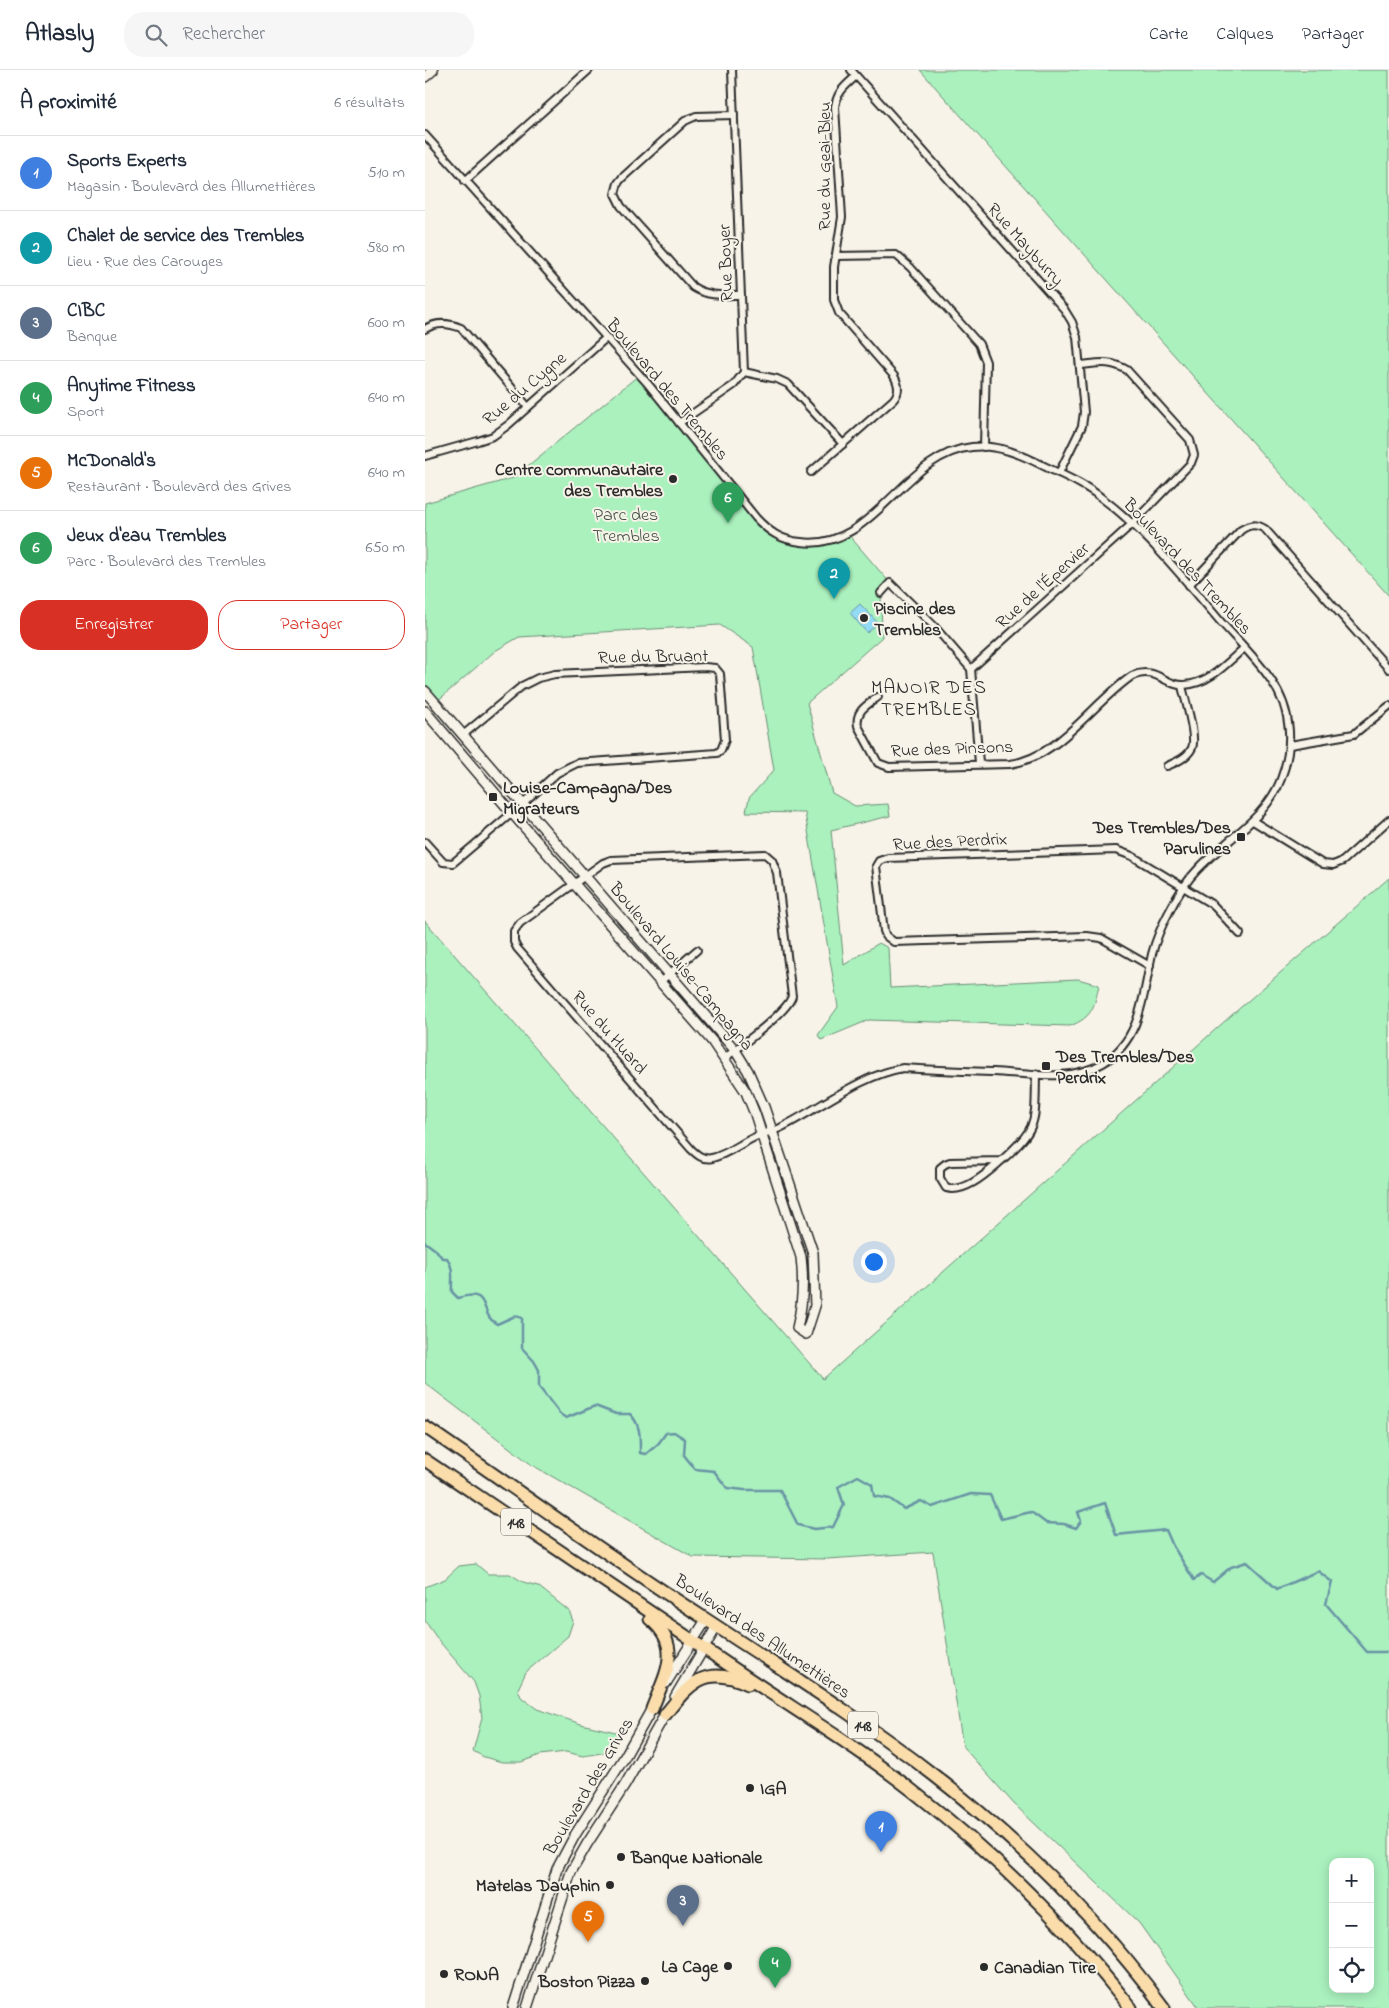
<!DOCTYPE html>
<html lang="fr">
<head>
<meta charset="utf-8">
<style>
	:root { --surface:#fff; --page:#f6f6f7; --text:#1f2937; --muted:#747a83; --line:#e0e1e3; --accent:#d93025 }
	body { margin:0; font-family:"Indie Flower",sans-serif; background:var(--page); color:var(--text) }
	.controls { position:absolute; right:15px; bottom:15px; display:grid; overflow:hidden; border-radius:10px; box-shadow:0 2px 12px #0003 }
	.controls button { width:45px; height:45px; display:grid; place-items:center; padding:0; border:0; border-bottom:1px solid var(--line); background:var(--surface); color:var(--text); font:25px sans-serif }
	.you { position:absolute; left:448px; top:1191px; width:18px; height:18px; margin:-12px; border:4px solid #fff; border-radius:50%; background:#1a73e8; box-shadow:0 0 0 8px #1a73e833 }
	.badge { display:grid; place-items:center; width:32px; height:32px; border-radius:50%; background:var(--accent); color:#fff; font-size:16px; font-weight:700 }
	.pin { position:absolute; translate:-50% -41px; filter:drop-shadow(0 1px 2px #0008) }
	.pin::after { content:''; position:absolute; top:26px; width:18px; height:15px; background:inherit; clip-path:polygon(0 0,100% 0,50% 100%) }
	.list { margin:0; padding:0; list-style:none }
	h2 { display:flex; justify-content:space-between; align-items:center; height:65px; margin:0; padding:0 20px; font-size:21px }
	h2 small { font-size:16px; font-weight:400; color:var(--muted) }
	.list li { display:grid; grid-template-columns:32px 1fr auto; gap:15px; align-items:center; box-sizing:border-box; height:75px; padding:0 20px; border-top:1px solid var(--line) }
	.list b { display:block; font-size:19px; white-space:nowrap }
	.list p { margin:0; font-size:16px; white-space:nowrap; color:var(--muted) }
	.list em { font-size:16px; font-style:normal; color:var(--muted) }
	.actions { display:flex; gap:10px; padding:15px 20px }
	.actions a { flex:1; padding:11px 0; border:1px solid var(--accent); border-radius:20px; text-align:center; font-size:18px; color:var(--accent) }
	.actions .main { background:var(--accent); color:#fff }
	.icon { flex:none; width:28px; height:28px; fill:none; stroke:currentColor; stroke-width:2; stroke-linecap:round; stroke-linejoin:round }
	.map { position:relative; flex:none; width:964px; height:1938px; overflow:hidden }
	header { display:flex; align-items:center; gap:30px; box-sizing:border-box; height:70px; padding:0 25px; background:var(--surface); border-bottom:1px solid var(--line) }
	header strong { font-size:24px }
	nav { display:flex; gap:28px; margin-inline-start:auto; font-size:18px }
	.search { width:350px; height:45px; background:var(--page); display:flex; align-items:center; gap:12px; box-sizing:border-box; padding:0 18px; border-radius:20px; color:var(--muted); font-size:19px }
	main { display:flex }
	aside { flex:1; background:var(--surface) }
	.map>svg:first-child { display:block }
	.green { fill:#aaf1be; stroke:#6a8e74; fill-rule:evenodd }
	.water { fill:#93daf5; stroke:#6994a4 }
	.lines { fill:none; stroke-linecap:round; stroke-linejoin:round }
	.stream { stroke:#6994a4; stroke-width:2.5 }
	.street-casing { stroke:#2b2b2b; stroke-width:10 }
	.secondary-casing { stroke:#2b2b2b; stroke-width:12 }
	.highway-casing { stroke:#2b2b2b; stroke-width:15 }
	.street { stroke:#f7f3e8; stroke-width:6 }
	.secondary { stroke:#f7f3e8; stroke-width:9 }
	.highway { stroke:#faddab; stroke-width:11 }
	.poi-dot { fill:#2b2b2b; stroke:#f7f3e8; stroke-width:2 }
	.labels { text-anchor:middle; stroke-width:4; stroke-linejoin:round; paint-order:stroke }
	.shield { fill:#f7f3e8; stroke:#686764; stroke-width:1 }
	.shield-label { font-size:16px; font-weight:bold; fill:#2b2b2b }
	.street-label { font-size:18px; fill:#2b2b2b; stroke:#f7f3e8 }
	.poi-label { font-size:18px; font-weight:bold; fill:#2b2b2b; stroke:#f7f3e8; text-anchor:start }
	.park-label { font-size:18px; fill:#445348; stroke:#f7f3e8 }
	.neighbourhood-label { font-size:19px; letter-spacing:1px; fill:#2b2b2b; stroke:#f7f3e8 }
</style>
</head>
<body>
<header>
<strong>Atlasly</strong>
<div class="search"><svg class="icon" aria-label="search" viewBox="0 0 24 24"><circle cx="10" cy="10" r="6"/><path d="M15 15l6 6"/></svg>Rechercher</div>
<nav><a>Carte</a><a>Calques</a><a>Partager</a></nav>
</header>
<main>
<aside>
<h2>À proximité<small>6 résultats</small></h2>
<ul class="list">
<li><span class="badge" style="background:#3f7fe0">1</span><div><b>Sports Experts</b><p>Magasin · Boulevard des Allumettières</p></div><em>510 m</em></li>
<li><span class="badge" style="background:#0f9aa8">2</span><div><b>Chalet de service des Trembles</b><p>Lieu · Rue des Carouges</p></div><em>580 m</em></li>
<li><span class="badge" style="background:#5c6f8a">3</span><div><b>CIBC</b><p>Banque</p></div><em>600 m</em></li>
<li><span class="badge" style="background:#2e9e5b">4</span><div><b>Anytime Fitness</b><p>Sport</p></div><em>640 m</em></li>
<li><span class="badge" style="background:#e8710a">5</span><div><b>McDonald's</b><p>Restaurant · Boulevard des Grives</p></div><em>640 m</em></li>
<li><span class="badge" style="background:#2e9e5b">6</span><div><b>Jeux d'eau Trembles</b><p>Parc · Boulevard des Trembles</p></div><em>650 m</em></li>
</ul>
<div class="actions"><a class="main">Enregistrer</a><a>Partager</a></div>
</aside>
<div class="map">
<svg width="964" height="1938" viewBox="0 0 964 1938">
	<rect width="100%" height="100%" fill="#f7f3e8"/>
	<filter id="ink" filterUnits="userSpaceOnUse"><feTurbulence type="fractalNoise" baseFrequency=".02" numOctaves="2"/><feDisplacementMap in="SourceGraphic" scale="10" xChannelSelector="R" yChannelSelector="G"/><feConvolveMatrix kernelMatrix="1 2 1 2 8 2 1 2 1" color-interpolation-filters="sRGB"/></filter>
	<g filter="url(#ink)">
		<!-- green -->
		<g class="green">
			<polygon points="495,0 964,0 964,526"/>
			<path d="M214 305 346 462 385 473 422 463 465 513 456 523 457 567 382 633 407 723 430 736 463 734 465 746 406 760 419 895 454 873 463 878 465 918 653 909 674 915C669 937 668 947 645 956L444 950 396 970 393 965 413 937 380 743 321 742 324 728 349 700 328 577 295 555 94 567 70 581 10 633 0 621V433L88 408Z"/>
			<path d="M964 808V1938H774L714 1853 589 1734 538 1677 508 1482 402 1489 268 1487 107 1395 0 1313V851L398 1309 800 951ZM908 1792H945V1919H908Z"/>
			<polygon points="51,1494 63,1504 85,1504 98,1512 113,1516 144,1541 148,1551 143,1566 101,1602 93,1619 96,1627 112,1639 156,1654 195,1663 189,1681 158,1686 141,1682 115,1685 96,1692 77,1692 59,1687 48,1681 57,1648 54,1626 49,1612 14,1571 0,1551 0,1517 20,1509 34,1496"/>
		</g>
		<!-- water -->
		<polygon class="water" points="435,534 453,553 442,563 425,543"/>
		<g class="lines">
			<!-- stream -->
			<path class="stream" d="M0 1172 12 1181 17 1188H22C30 1200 26 1209 27 1222L33 1228C68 1217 53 1245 72 1254L90 1246 97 1248V1278L109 1291 114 1300V1317L135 1344 141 1348 170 1336 191 1344H205C216 1355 215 1367 215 1383L221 1384 233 1374 241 1363 249 1362 260 1369 259 1385 270 1399 289 1401 302 1418 319 1420H355L373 1455 389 1459 408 1457 419 1435 413 1417 433 1406 447 1414 449 1426 465 1429 479 1439 496 1431 507 1437 546 1424 565 1425 576 1449 606 1442 621 1453 639 1454 651 1458 656 1451 653 1442 680 1433 691 1465 741 1460 748 1476 769 1510 776 1505 788 1512 806 1497 822 1492 852 1519 893 1501 907 1512 901 1534 942 1582H964"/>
			<defs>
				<g id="street">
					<polyline points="426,0 639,239 647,252 652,267 659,342 657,356 634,403"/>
					<path d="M309 45 271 46 260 51 197 108 193 113 190 124 196 136 268 217C283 227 300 225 316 225"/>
					<path d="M0 65 223 314 331 448C344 462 356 470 376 472 449 482 478 384 547 377 574 374 597 385 621 397 640 406 661 415 678 429 720 460 761 511 795 551 812 570 832 589 846 610 867 640 869 675 856 709 841 749 801 769 773 799 761 811 752 826 744 842 737 855 731 869 727 884 718 924 717 969 678 993 647 1012 604 1004 569 1002 539 1001 508 1000 478 998 436 1005 395 1038 357 1057 348 1062 338 1063 328 1068 315 1074 301 1085 287 1088 278 1090 272 1085 266 1079L92 878 89 872V861L95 853 178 793 186 790 340 784 347 790 352 803 367 926C363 942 315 976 300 988"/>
					<polyline points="40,111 164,0"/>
					<polyline points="411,186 471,185 485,197 554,274 561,292 559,377"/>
					<path d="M0 259C11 252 24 253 36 258L103 337"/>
					<polyline points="319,302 352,309 363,314 418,374"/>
					<polyline points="254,353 309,315 319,302 307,0"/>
					<polyline points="0,386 53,371 68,366 83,355 181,268"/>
					<path d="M386 402 468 330C475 322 474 315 469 306L414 243 409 230V197L417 147 410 37C412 22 420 16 431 6"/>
					<path d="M764 515 816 460C825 454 831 454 840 459L964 599"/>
					<polyline points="456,523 465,513 508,555 546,599 554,693"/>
					<path d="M546 599 707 454 766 393 769 385 765 370 702 300C685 290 675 293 656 295"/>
					<path d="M453 627C442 635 430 641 433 656L453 693 464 697 585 694C635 687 667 633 707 606 730 595 742 617 759 615 784 614 802 593 819 578"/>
					<polyline points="38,665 97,616 113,608 130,604 280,597 290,598 295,604 300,670 296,680 292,683 152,693 132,703 98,734"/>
					<polyline points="865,675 929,664 964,636"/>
					<path d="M742 696C751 692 762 688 767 678 772 666 760 630 757 616"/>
					<polyline points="828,751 898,794 908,795 918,791 964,750"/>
					<polyline points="0,772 18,792 28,793 87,743"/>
					<polyline points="725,896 676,868 662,866 469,872 461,866 459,861 451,796 454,791 463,788 691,780 707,786 788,835 815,864"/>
					<polyline points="235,912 272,880"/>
					<path d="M576 1091C563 1102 540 1124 521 1118L515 1108V1098L520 1094 525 1092 576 1091C614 1057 610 1053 611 1004"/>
				</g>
				<g id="secondary">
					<polyline points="0,7 8,0"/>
					<path d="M0 621 310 980 323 1001 339 1037 388 1183 390 1236 381 1264 372 1258C378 1233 379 1212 376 1187L330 1044 321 1022 287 971 87 743 0 641"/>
					<polyline points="241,1613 281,1550"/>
					<polyline points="250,1627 292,1556"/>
					<polyline points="88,1938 132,1799 150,1765 199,1688 230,1633"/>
					<polyline points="102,1938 146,1802 162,1774 200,1715 242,1641"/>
				</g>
				<g id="highway">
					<path d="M0 1357C94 1421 187 1489 282 1550 358 1600 438 1650 510 1706 595 1772 675 1851 739 1938"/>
					<path d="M0 1390C105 1461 210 1531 314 1602 373 1642 434 1678 489 1722 570 1785 643 1857 706 1938"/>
					<path d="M225 1549C259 1577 240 1605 227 1639"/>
					<path d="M240 1645C265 1613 280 1594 323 1614"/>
				</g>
			</defs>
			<!-- street casing -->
			<use href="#street" class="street-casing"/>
			<!-- secondary casing -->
			<use href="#secondary" class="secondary-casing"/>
			<!-- highway casing -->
			<use href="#highway" class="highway-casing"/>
			<!-- street -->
			<use href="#street" class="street"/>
			<!-- secondary -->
			<use href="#secondary" class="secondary"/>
			<!-- highway -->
			<use href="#highway" class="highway"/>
		</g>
	</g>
	<!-- markers -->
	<g class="poi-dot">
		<circle cx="248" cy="409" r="5"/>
		<circle cx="439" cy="548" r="5"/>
		<rect x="63" y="722" width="10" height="10" rx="2.5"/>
		<rect x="811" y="762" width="10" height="10" rx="2.5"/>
		<rect x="616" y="991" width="10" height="10" rx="2.5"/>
		<circle cx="325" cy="1718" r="5"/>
		<circle cx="196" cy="1787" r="5"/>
		<circle cx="185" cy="1815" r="5"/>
		<circle cx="303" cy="1896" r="5"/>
		<circle cx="559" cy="1897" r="5"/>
		<circle cx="19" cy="1904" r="5"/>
		<circle cx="220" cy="1911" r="5"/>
	</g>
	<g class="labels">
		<!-- shield labels -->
		<g class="shield">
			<rect x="76" y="1438.5" width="30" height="27" rx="4"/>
			<rect x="423" y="1641.5" width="30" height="27" rx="4"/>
		</g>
		<g class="shield-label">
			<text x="91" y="1458">148</text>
			<text x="438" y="1661">148</text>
		</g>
		<!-- street labels -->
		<g class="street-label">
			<text transform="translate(399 96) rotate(-90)" y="6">Rue du Geai-Bleu</text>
			<text transform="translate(601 174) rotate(48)" y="6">Rue Mayburry</text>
			<text transform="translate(300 193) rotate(-92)" y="6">Rue Boyer</text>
			<text transform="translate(99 318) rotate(-40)" y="6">Rue du Cygne</text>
			<text transform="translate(243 319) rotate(50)" y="6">Boulevard des Trembles</text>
			<text transform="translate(763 496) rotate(47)" y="6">Boulevard des Trembles</text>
			<text transform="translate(617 515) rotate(-42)" y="6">Rue de l'Épervier</text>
			<text transform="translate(228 586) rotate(-1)" y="6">Rue du Bruant</text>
			<text transform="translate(527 678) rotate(-2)" y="6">Rue des Pinsons</text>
			<text transform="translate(525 771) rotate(-3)" y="6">Rue des Perdrix</text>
			<text transform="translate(257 896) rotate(50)" y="6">Boulevard Louise-Campagna</text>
			<text transform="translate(185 962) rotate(49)" y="6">Rue du Huard</text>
			<text transform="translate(338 1566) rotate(34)" y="6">Boulevard des Allumettières</text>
			<text transform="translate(163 1716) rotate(-59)" y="6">Boulevard des Grives</text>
		</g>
		<!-- poi labels -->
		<g class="poi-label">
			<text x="238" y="405" text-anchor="end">Centre communautaire<tspan x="238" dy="21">des Trembles</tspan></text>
			<text x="449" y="544">Piscine des<tspan x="449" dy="21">Trembles</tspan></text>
			<text x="78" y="723">Louise-Campagna/Des<tspan x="78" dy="21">Migrateurs</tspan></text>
			<text x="806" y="763" text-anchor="end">Des Trembles/Des<tspan x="806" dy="21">Parulines</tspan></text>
			<text x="631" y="992">Des Trembles/Des<tspan x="631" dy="21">Perdrix</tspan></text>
			<text x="335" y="1724">IGA</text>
			<text x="206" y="1793">Banque Nationale</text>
			<text x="175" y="1821" text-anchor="end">Matelas Dauphin</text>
			<text x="293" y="1902" text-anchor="end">La Cage</text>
			<text x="569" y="1903">Canadian Tire</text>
			<text x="29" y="1910">RONA</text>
			<text x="210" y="1917" text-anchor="end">Boston Pizza</text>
		</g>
		<!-- park labels -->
		<g class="park-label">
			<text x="201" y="450">Parc des<tspan x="201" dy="21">Trembles</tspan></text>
		</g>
		<!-- neighbourhood labels -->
		<g class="neighbourhood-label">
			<text x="504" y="623">MANOIR DES<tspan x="504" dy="22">TREMBLES</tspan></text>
		</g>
	</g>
</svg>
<div class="controls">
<button>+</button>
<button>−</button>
<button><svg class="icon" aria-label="locate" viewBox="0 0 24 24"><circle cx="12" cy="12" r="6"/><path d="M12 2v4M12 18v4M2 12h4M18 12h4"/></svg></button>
</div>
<div class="you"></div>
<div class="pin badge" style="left:456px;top:1782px;background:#3f7fe0">1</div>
<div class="pin badge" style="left:409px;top:529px;background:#0f9aa8">2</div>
<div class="pin badge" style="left:258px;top:1856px;background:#5c6f8a">3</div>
<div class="pin badge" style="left:350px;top:1918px;background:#2e9e5b">4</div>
<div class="pin badge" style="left:163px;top:1872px;background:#e8710a">5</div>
<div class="pin badge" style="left:303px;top:453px;background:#2e9e5b">6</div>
</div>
</main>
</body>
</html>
